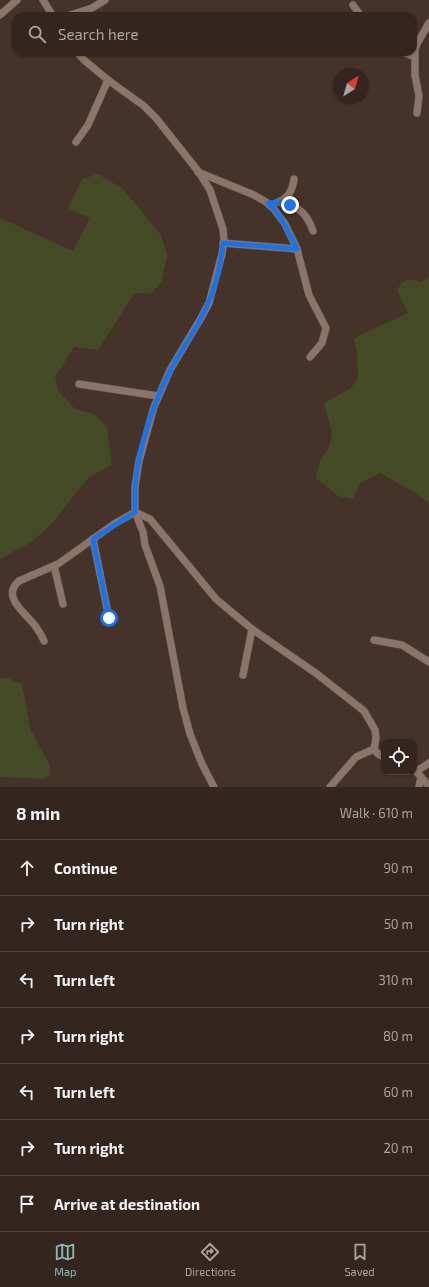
<!DOCTYPE html>
<html lang="en">
<head>
<meta charset="utf-8">
<style>
	:root { --surface:#34261f; --page:#3c2e28; --text:#f1f3f6; --muted:#a9a5a4; --line:#4e433d; --accent:#8bbbb9 }
	body { margin:0; font-family:"Exo 2",sans-serif; background:var(--page); color:var(--text) }
	.controls { position:absolute; right:12px; bottom:12px; display:grid; overflow:hidden; border-radius:8px; box-shadow:0 1px 3px #0004 }
	.controls button { width:36px; height:36px; display:grid; place-items:center; padding:0; border:0; border-bottom:1px solid var(--line); background:var(--surface); color:var(--text); font:20px sans-serif }
	.compass { position:absolute; left:333px; top:68px; width:36px; height:36px; border-radius:50%; background:var(--surface); box-shadow:0 1px 3px #0004; rotate:37deg }
	.stop { position:absolute; width:12px; height:12px; margin:-9px; border:3px solid #1a73e8; border-radius:50%; background:#fff }
	.stop.end { background:#1a73e8; border-color:#fff; box-shadow:0 1px 4px #0008 }
	.list { margin:0; padding:0; list-style:none }
	h2 { display:flex; justify-content:space-between; align-items:center; height:52px; margin:0; padding:0 16px; font-size:17px }
	h2 small { font-size:13px; font-weight:400; color:var(--muted) }
	.list li { display:grid; grid-template-columns:26px 1fr auto; gap:12px; align-items:center; box-sizing:border-box; height:56px; padding:0 16px; border-top:1px solid var(--line) }
	.list b { display:block; font-size:15px; white-space:nowrap }
	.list em { font-size:13px; font-style:normal; color:var(--muted) }
	.icon { flex:none; width:22px; height:22px; fill:none; stroke:currentColor; stroke-width:2; stroke-linecap:round; stroke-linejoin:round }
	.map { position:relative; flex:none; width:429px; height:787px; overflow:hidden }
	.search { position:absolute; background:var(--surface); box-shadow:0 1px 3px #0004; left:12px; right:12px; top:12px; height:44px; display:flex; align-items:center; gap:10px; box-sizing:border-box; padding:0 14px; border-radius:12px; color:var(--muted); font-size:15px }
	.sheet { height:444px; background:var(--surface) }
	nav { display:flex; justify-content:space-around; align-items:center; box-sizing:border-box; height:56px; border-top:1px solid var(--line); background:var(--surface); font-size:11px; color:var(--muted) }
	nav a { display:grid; justify-items:center; gap:2px }
	nav .on { color:var(--accent) }
	.map>svg:first-child { display:block }
	.green { fill:#444a25 }
	.lines { fill:none; stroke-linecap:round; stroke-linejoin:round }
	.minor-casing { stroke:#615249; stroke-width:8 }
	.minor { stroke:#8b756a; stroke-width:7 }
	.route { stroke:#1a73e8; stroke-width:5 }
</style>
</head>
<body>
<div class="map">
<svg width="429" height="787" viewBox="0 0 429 787">
	<rect width="100%" height="100%" fill="#453329"/>
	<!-- green -->
	<g class="green">
		<polygon points="98,174 123,189 161,235 167,255 162,281 151,294 142,293 134,294 98,350 74,347 55,377 59,392 75,409 94,414 107,426 112,465 89,477 53,522 33,541 0,559 0,218 73,251 90,218 68,208 82,179"/>
		<polygon points="429,277 429,503 412,491 380,473 360,483 353,499 338,496 316,478 319,463 329,447 332,434 324,403 351,388 358,378 357,354 354,338 408,313 397,291 401,283 408,279 421,282"/>
		<polygon points="0,678 7,678 22,684 31,731 49,763 50,774 45,779 0,777"/>
	</g>
	<g class="lines">
		<defs>
			<g id="minor">
				<polyline points="43,0 53,16"/>
				<polyline points="353,5 361,16"/>
				<polyline points="0,15 17,0"/>
				<polyline points="67,16 92,8 105,0"/>
				<polyline points="77,52 84,60 108,80 144,106 156,118 198,171 210,190 223,229 224,240 222,254 209,303 201,318 170,370 154,407 139,461 135,487 135,512 143,532 145,545 160,586 183,708 190,734 202,764 214,787"/>
				<polyline points="403,52 415,57"/>
				<polyline points="417,113 419,96 415,75 415,49 417,44 429,23"/>
				<polyline points="76,142 88,125 108,80"/>
				<polyline points="198,172 254,195 266,202 274,209 285,224 297,249 309,295 326,328 322,343 310,357"/>
				<path d="M278 202C288 199 293 189 294 179"/>
				<path d="M280 202C299 207 307 213 313 231"/>
				<polyline points="223,243 297,249"/>
				<polyline points="79,384 158,396"/>
				<polyline points="93,539 109,618"/>
				<polyline points="54,566 63,604"/>
				<polyline points="374,640 402,645 429,662"/>
				<path d="M44 641C42 636 39 631 36 627 27 614 0 597 19 581L58 564 114 524 135 512 150 519 216 599 252 629 317 674 364 711 375 730 376 738 374 749 378 754 384 757"/>
				<polyline points="243,675 252,629"/>
				<polyline points="414,769 429,786"/>
				<polyline points="417,771 429,763"/>
				<polyline points="330,787 356,757 374,749"/>
				<polyline points="419,787 421,777"/>
			</g>
		</defs>
		<!-- minor casing -->
		<use href="#minor" class="minor-casing"/>
		<!-- minor -->
		<use href="#minor" class="minor"/>
	</g>
	<g class="lines">
		<!-- route -->
		<path class="route" d="M109 618 93 539 135 512C135 504 135 495 135 487 138 450 153 404 170 371 179 353 192 336 201 318 213 297 221 267 223 243L297 249C289 233 282 216 268 203L280 202 290 205"/>
	</g>
</svg>
<div class="controls">
<button><svg class="icon" aria-label="locate" viewBox="0 0 24 24"><circle cx="12" cy="12" r="6"/><path d="M12 2v4M12 18v4M2 12h4M18 12h4"/></svg></button>
</div>
<svg class="compass" viewBox="-18 -18 36 36"><path d="M0-13l5 13h-10z" fill="#e53935"/><path d="M0 13l5-13h-10z" fill="#a9a5a4"/></svg>
<div class="stop" style="left:109px;top:618px"></div>
<div class="stop end" style="left:290px;top:205px"></div>
<div class="search"><svg class="icon" aria-label="search" viewBox="0 0 24 24"><circle cx="10" cy="10" r="6"/><path d="M15 15l6 6"/></svg>Search here</div>
</div>
<section class="sheet">
<h2>8 min<small>Walk · 610 m</small></h2>
<ul class="list">
<li><svg class="icon" aria-label="ahead" viewBox="0 0 24 24"><path d="M12 20V5M6 11l6-6 6 6"/></svg><div><b>Continue</b></div><em>90 m</em></li>
<li><svg class="icon" aria-label="right" viewBox="0 0 24 24"><path d="M7 20v-9h11M14 6l5 5-5 5"/></svg><div><b>Turn right</b></div><em>50 m</em></li>
<li><svg class="icon" aria-label="left" viewBox="0 0 24 24"><path d="M17 20v-9H6M10 6l-5 5 5 5"/></svg><div><b>Turn left</b></div><em>310 m</em></li>
<li><svg class="icon" aria-label="right" viewBox="0 0 24 24"><path d="M7 20v-9h11M14 6l5 5-5 5"/></svg><div><b>Turn right</b></div><em>80 m</em></li>
<li><svg class="icon" aria-label="left" viewBox="0 0 24 24"><path d="M17 20v-9H6M10 6l-5 5 5 5"/></svg><div><b>Turn left</b></div><em>60 m</em></li>
<li><svg class="icon" aria-label="right" viewBox="0 0 24 24"><path d="M7 20v-9h11M14 6l5 5-5 5"/></svg><div><b>Turn right</b></div><em>20 m</em></li>
<li><svg class="icon" aria-label="arrive" viewBox="0 0 24 24"><path d="M6 21V4h12l-3 4 3 4H6"/></svg><div><b>Arrive at destination</b></div></li>
</ul>
</section>
<nav>
<a class="on"><svg class="icon" aria-label="map" viewBox="0 0 24 24"><path d="M3 6l6-2 6 2 6-2v14l-6 2-6-2-6 2zM9 4v14M15 6v14"/></svg>Map</a>
<a><svg class="icon" aria-label="directions" viewBox="0 0 24 24"><path d="M12 3l9 9-9 9-9-9zM9 14v-3h6M13 9l2 2-2 2"/></svg>Directions</a>
<a><svg class="icon" aria-label="saved" viewBox="0 0 24 24"><path d="M7 4h10v16l-5-4-5 4z"/></svg>Saved</a>
</nav>
</body>
</html>
